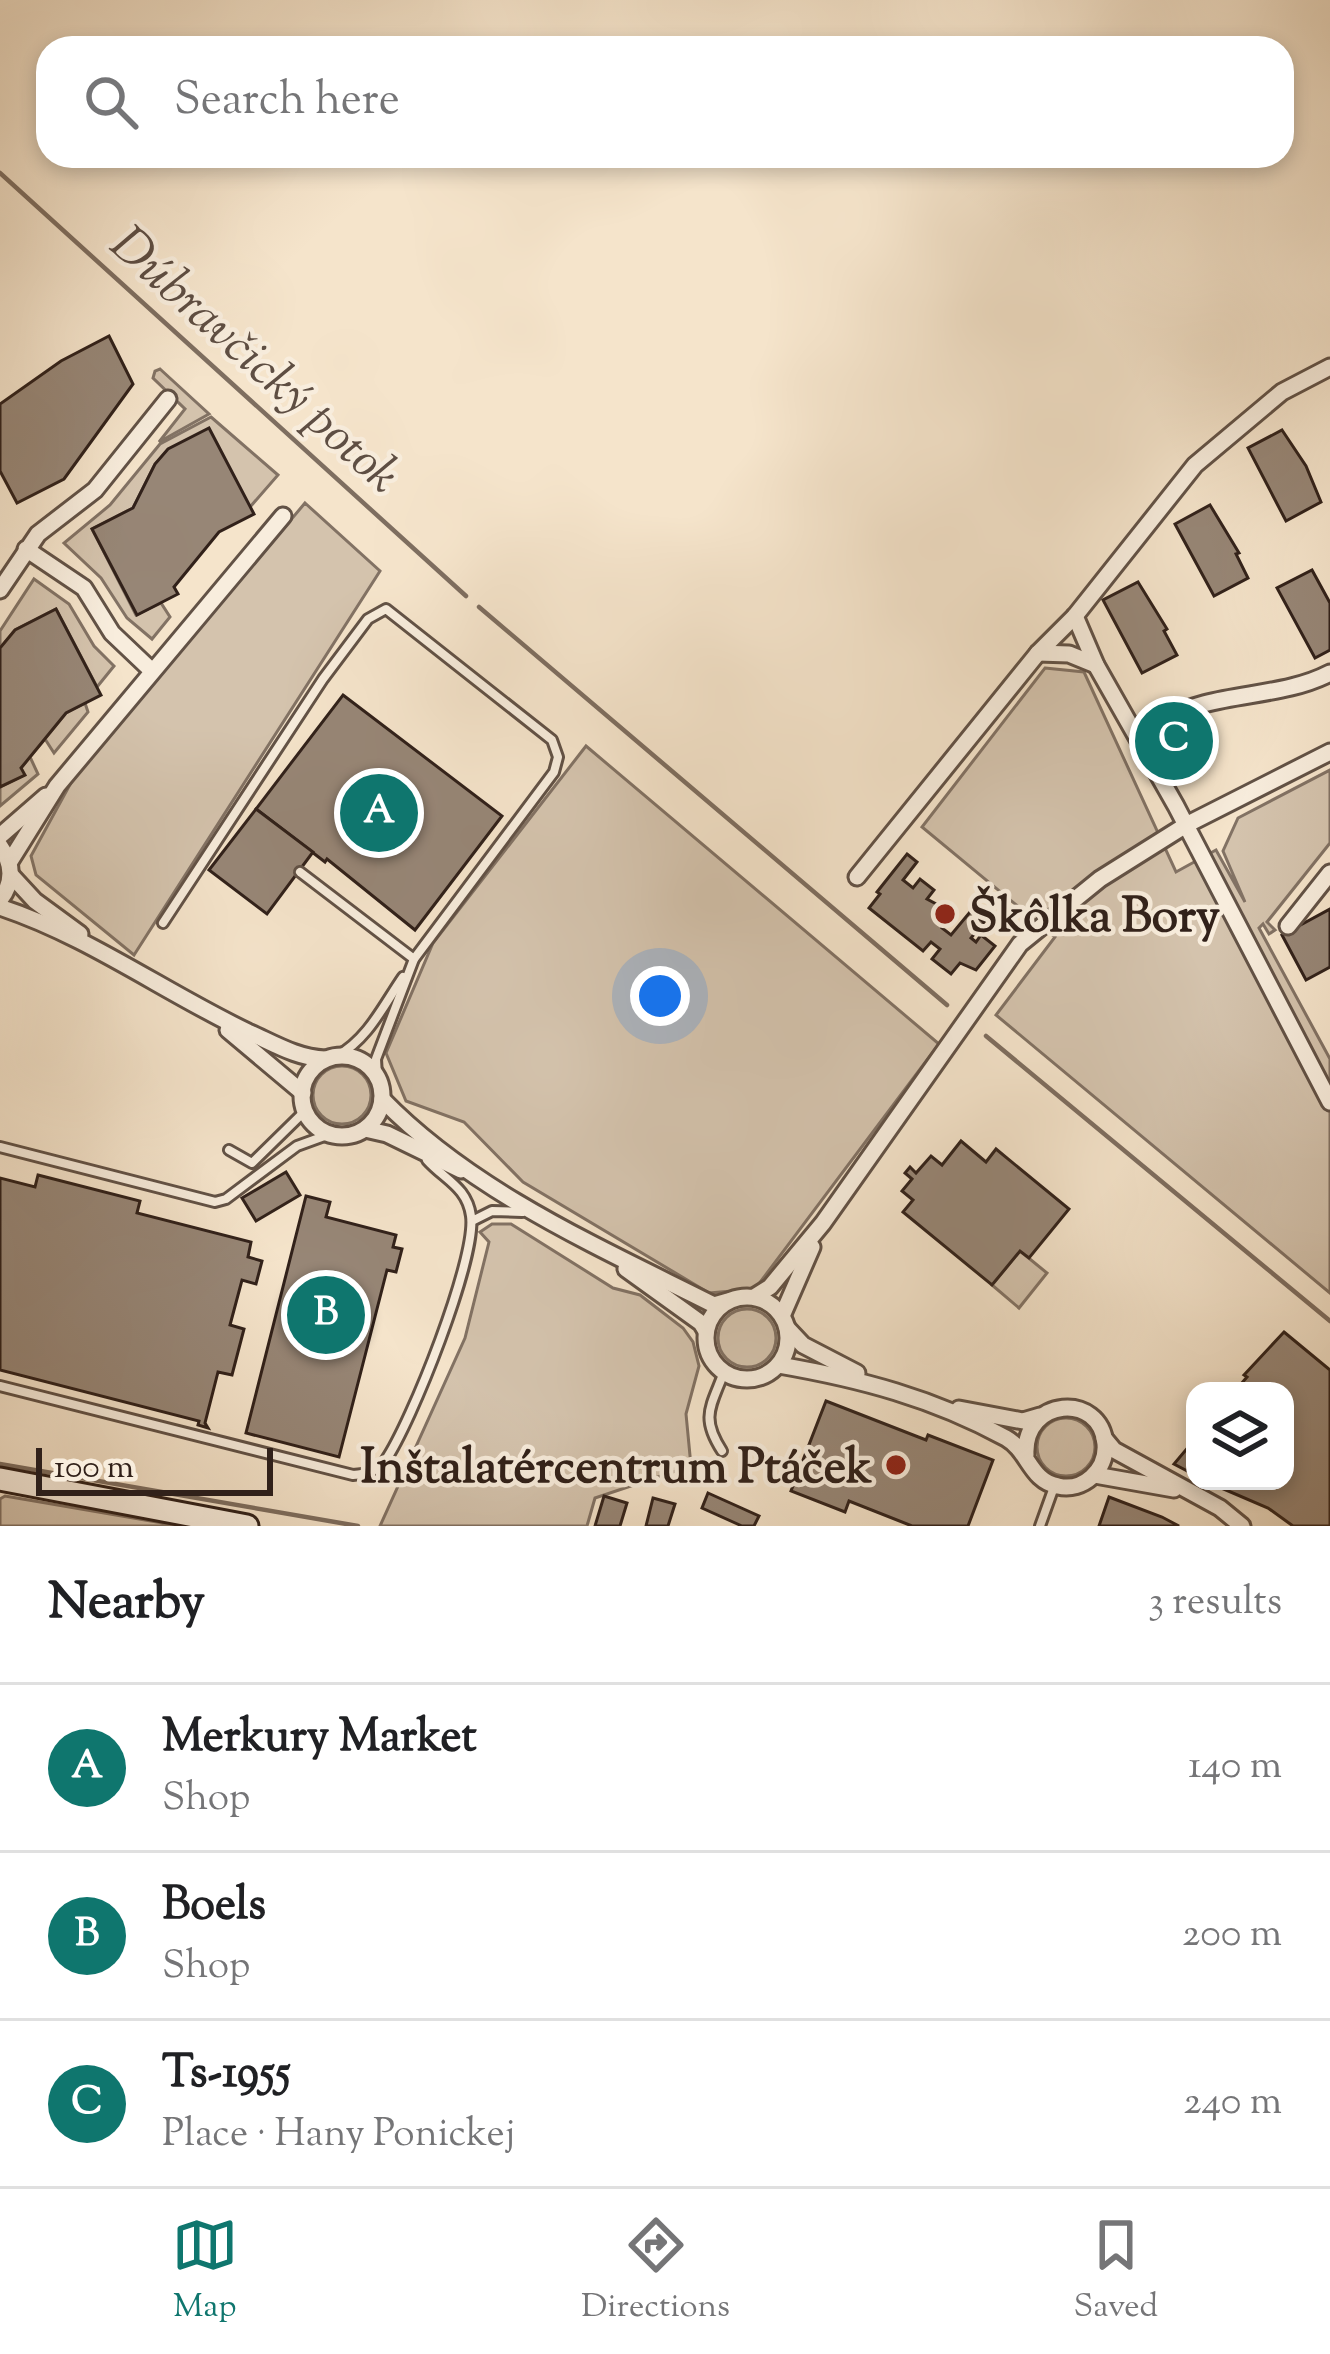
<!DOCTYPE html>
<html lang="en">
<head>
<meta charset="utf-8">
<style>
	:root { --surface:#fff; --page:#f2f2f2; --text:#202124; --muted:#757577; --line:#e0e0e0; --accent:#0f766e }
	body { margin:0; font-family:"Sorts Mill Goudy",serif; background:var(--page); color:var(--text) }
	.controls { position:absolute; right:36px; bottom:36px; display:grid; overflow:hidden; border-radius:24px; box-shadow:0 6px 18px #0003 }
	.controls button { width:108px; height:108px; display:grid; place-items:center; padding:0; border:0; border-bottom:3px solid var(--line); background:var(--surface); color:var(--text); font:60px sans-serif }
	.scale { position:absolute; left:36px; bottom:30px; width:237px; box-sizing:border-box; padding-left:12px; border:6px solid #31211a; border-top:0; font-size:33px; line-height:42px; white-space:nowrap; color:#31211a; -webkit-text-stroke:9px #f8eddd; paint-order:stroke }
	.you { position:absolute; left:660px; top:996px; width:42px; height:42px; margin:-30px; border:9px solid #fff; border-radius:50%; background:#1a73e8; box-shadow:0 0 0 18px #1a73e833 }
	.badge { display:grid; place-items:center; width:78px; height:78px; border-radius:50%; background:var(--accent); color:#fff; font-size:39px; font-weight:700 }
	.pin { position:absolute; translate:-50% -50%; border:6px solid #fff; box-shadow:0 3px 12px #0006 }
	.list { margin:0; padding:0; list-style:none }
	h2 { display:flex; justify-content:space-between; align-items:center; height:156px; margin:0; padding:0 48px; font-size:51px }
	h2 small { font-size:39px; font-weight:400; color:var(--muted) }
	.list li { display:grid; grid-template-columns:78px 1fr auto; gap:36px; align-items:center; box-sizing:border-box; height:168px; padding:0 48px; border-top:3px solid var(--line) }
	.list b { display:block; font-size:45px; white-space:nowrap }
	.list p { margin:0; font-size:39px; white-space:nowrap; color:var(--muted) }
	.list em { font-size:39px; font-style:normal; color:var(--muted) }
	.icon { flex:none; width:66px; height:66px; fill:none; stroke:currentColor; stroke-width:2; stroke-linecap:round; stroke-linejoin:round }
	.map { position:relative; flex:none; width:1330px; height:1526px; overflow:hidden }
	.search { position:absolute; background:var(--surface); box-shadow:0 6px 18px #0003; left:36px; right:36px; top:36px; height:132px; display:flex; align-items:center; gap:30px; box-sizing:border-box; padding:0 42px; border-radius:36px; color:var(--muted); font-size:45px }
	.sheet { height:660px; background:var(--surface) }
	nav { display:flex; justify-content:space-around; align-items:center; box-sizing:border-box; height:168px; border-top:3px solid var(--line); background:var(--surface); font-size:33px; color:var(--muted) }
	nav a { display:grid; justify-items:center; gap:6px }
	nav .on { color:var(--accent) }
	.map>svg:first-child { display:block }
	.green { fill:#d4c3ad; stroke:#827264; stroke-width:3 }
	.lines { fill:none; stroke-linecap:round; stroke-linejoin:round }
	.stream { stroke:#7e6e60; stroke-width:4.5 }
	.building { fill:#978676; stroke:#31211a; stroke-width:3 }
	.lane-casing { stroke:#625246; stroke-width:14 }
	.street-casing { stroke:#625246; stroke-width:21 }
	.secondary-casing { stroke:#31211a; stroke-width:27 }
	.lane { stroke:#f8eddd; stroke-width:8 }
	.street { stroke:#f8eddd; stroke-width:15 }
	.secondary { stroke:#f8eddd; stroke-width:21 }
	.poi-dot { fill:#8f2418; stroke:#f8eddd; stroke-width:4.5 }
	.labels { text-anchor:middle; stroke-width:9; stroke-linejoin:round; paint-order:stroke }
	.poi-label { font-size:48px; font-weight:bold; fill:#31211a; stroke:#f8eddd; text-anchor:start }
	.water-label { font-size:51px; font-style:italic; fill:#5e4e43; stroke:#f8eddd }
</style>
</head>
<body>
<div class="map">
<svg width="1330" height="1526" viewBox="0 0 1330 1526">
	<rect width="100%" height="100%" fill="#f5e4cb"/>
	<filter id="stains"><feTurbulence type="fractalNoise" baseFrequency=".00167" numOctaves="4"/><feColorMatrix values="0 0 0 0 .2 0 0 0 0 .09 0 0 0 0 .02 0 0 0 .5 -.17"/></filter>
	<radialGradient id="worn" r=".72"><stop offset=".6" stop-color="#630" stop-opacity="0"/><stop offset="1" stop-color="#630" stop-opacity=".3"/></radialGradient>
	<!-- green -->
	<g class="green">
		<polygon points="160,369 209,414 159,442 185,409 153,378 155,371"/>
		<polygon points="211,417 278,475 250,507 168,450 155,464 133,508 92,529 136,615 161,603 170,617 152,639 127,618 101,578 64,543 110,505 160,444"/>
		<polygon points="305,503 380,571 134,955 36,875 31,856 73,779"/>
		<polygon points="34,579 69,604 94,646 114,666 97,687 56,609 15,630 0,648 0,631"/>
		<polygon points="1045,668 1084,672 1176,872 1216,850 1245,902 1223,851 1238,818 1330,770 1330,843 1267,922 1275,930 1269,934 1263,924 1259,928 1330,1059 1330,1293 996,1015 1055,937 922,827"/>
		<polygon points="85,703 88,712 54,753 45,739 30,757 38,774 0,806 0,787 24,775 21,768 66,713"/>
		<polygon points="586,746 939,1044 755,1289 709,1293 523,1182 464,1122 406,1101 386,1053 433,943"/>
		<circle cx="342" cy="1095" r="29"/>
		<polygon points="492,1224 511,1224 613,1288 640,1295 683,1328 693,1342 699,1366 686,1414 691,1466 595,1498 587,1526 380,1526 465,1338 489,1242 480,1232"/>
		<polygon points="1020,1251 1047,1273 1019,1308 992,1285"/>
		<circle cx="747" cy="1338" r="29"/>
		<circle cx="1066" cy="1447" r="29"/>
		<polygon points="5,1496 180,1526 0,1526 0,1499"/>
	</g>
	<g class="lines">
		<!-- stream -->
		<g class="stream">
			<polyline points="0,173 466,596"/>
			<polyline points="479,607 947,1005"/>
			<polyline points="986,1036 1330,1321"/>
			<polyline points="0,1464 358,1526"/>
		</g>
	</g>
	<!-- building -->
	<g class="building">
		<polygon points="109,336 133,384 64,479 17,503 0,471 0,404 61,361"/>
		<polygon points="209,428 254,514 219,532 174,587 178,594 137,615 92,529 133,508 155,464 168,449"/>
		<polygon points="1282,430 1306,466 1321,502 1286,521 1248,448"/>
		<polygon points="1210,505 1239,553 1236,554 1248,578 1214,596 1175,524"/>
		<polygon points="1312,570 1330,603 1330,650 1315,658 1277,588"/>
		<polygon points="1138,582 1167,629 1164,631 1177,655 1142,673 1103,600"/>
		<polygon points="56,609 101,695 66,713 21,768 25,775 0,787 0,648 15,630"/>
		<polygon points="343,695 502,816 415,930 327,859 325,862 256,809"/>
		<polygon points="256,809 313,852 267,914 209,870"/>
		<polygon points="907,854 917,862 903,880 913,888 920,879 934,890 927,899 953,913 942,928 951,935 970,912 984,922 971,938 976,942 981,935 995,946 976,970 960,963 951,974 932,959 940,949 931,942 923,951 869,908 880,894 877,892"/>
		<polygon points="1330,909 1330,967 1306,980 1282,935"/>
		<polygon points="961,1141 986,1162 996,1149 1069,1209 1029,1258 1020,1251 992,1285 903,1212 913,1200 902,1191 912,1179 905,1173 910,1167 916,1173 931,1156 942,1165"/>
		<polygon points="286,1172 300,1195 256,1221 242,1198"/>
		<polygon points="38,1175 140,1201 137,1213 251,1242 248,1257 262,1261 256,1284 242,1280 230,1325 244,1329 232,1375 218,1372 205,1423 208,1428 198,1425 199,1421 0,1370 0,1178 35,1187"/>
		<polygon points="306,1196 330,1202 326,1217 396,1235 393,1247 402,1249 396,1272 387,1270 339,1457 246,1433"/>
		<polygon points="1284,1332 1330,1370 1330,1526 1293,1526 1268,1508 1205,1481 1285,1481 1285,1391 1235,1391 1247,1377 1244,1375"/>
		<polygon points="826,1401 926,1440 928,1435 993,1460 968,1526 912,1526 849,1501 845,1512 791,1491"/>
		<polygon points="1195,1439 1195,1475 1174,1464"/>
		<polygon points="708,1493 759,1516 754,1526 742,1526 702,1508"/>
		<polygon points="604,1496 627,1503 620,1526 595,1526"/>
		<polygon points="1109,1497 1162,1517 1179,1526 1099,1526"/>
		<polygon points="653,1498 675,1504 668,1526 646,1526"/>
	</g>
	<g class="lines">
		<defs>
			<g id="lane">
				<polyline points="300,872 414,959"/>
				<polyline points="163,923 323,679 368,619 386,609 552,740 558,757 554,772 414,959 376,1059 377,1076"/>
				<path d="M337 1056C368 1039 383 1006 403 977"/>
				<polyline points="0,1147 215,1202 226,1199 297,1146 330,1134"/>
				<polyline points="229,1150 252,1163 305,1111"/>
				<polyline points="472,1221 492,1211 522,1212"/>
				<path d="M0 1386 353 1475C366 1474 377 1472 385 1461 411 1424 477 1258 471 1216 467 1187 445 1180 427 1160"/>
				<path d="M722 1451C700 1417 711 1407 724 1372"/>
				<polyline points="1040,1526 1054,1487"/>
			</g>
			<g id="street">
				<polyline points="26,549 84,588 112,633 152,671"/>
				<polyline points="0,590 38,534 95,490 168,399"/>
				<polyline points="1075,616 1096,665 1176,806 1330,1102"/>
				<polyline points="1038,653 1069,654 1096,665"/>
				<path d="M1162 721C1213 690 1278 700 1330 673"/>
				<polyline points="0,836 46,796"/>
				<path d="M0 846C13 864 14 882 0 900"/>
				<polyline points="9,863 57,786 283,516"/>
				<polyline points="11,875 35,901 80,934"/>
				<polyline points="857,877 1038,653 1075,616 1195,465 1282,392 1330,367"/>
				<path d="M0 907C88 936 164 992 248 1032 273 1043 297 1058 325 1059"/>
				<polyline points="1288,926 1330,873"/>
				<polyline points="228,1030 303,1093"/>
				<circle cx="342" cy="1096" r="40"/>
				<path d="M382 1099C472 1192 601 1248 714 1305L728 1301"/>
				<polyline points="365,1129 387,1134 461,1170"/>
				<polyline points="626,1269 701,1323 706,1331"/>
				<circle cx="747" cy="1338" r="41"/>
				<polyline points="754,1297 770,1287 823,1223 1020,944 1100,879 1186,825 1330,752"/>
				<polyline points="782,1316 812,1247"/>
				<polyline points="787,1328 803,1345 857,1373"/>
				<path d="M779 1365C860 1379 933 1398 1006 1438 1029 1451 1030 1481 1058 1486 1083 1492 1107 1470 1105 1444 1101 1392 1023 1397 1026 1455"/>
				<polyline points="959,1409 1023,1421 1040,1416"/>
				<polyline points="1104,1438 1114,1450 1220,1508 1242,1526"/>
				<polyline points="1095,1475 1174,1489"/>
			</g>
			<polyline id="secondary" points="0,1479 247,1526"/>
		</defs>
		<!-- lane casing -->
		<use href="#lane" class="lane-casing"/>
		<!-- street casing -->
		<use href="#street" class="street-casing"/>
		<!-- secondary casing -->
		<use href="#secondary" class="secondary-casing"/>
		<!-- lane -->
		<use href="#lane" class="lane"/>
		<!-- street -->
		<use href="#street" class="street"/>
		<!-- secondary -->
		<use href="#secondary" class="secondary"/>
	</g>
	<!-- markers -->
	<g class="poi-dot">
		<circle cx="945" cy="914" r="12"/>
		<circle cx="896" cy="1465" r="12"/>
	</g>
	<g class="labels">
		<!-- poi labels -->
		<g class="poi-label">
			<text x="969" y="931">Škôlka Bory</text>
			<text x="872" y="1482" text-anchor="end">Inštalatércentrum Ptáček</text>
		</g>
		<!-- water labels -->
		<g class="water-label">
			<text transform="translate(257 358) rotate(42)" y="18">Dúbravčický potok</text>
		</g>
	</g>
	<rect width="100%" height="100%" filter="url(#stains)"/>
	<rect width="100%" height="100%" fill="url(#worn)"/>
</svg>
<div class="controls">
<button><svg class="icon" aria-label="layers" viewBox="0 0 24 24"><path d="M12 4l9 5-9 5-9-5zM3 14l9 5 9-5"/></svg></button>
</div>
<div class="scale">100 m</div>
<div class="you"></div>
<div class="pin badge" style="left:379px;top:813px">A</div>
<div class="pin badge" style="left:326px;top:1315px">B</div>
<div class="pin badge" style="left:1174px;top:741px">C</div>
<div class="search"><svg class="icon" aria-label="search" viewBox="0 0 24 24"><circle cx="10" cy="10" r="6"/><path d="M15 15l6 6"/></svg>Search here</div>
</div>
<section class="sheet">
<h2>Nearby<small>3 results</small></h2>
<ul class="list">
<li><span class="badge">A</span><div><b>Merkury Market</b><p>Shop</p></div><em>140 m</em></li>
<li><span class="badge">B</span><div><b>Boels</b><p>Shop</p></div><em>200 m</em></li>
<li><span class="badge">C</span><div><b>Ts-1955</b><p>Place · Hany Ponickej</p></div><em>240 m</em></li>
</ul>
</section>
<nav>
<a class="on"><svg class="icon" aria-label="map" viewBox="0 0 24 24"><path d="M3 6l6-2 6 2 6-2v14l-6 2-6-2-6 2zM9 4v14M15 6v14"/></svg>Map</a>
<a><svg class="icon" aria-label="directions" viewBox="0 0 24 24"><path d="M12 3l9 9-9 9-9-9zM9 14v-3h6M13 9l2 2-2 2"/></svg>Directions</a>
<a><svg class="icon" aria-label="saved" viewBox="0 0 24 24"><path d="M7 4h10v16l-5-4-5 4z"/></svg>Saved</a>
</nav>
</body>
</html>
